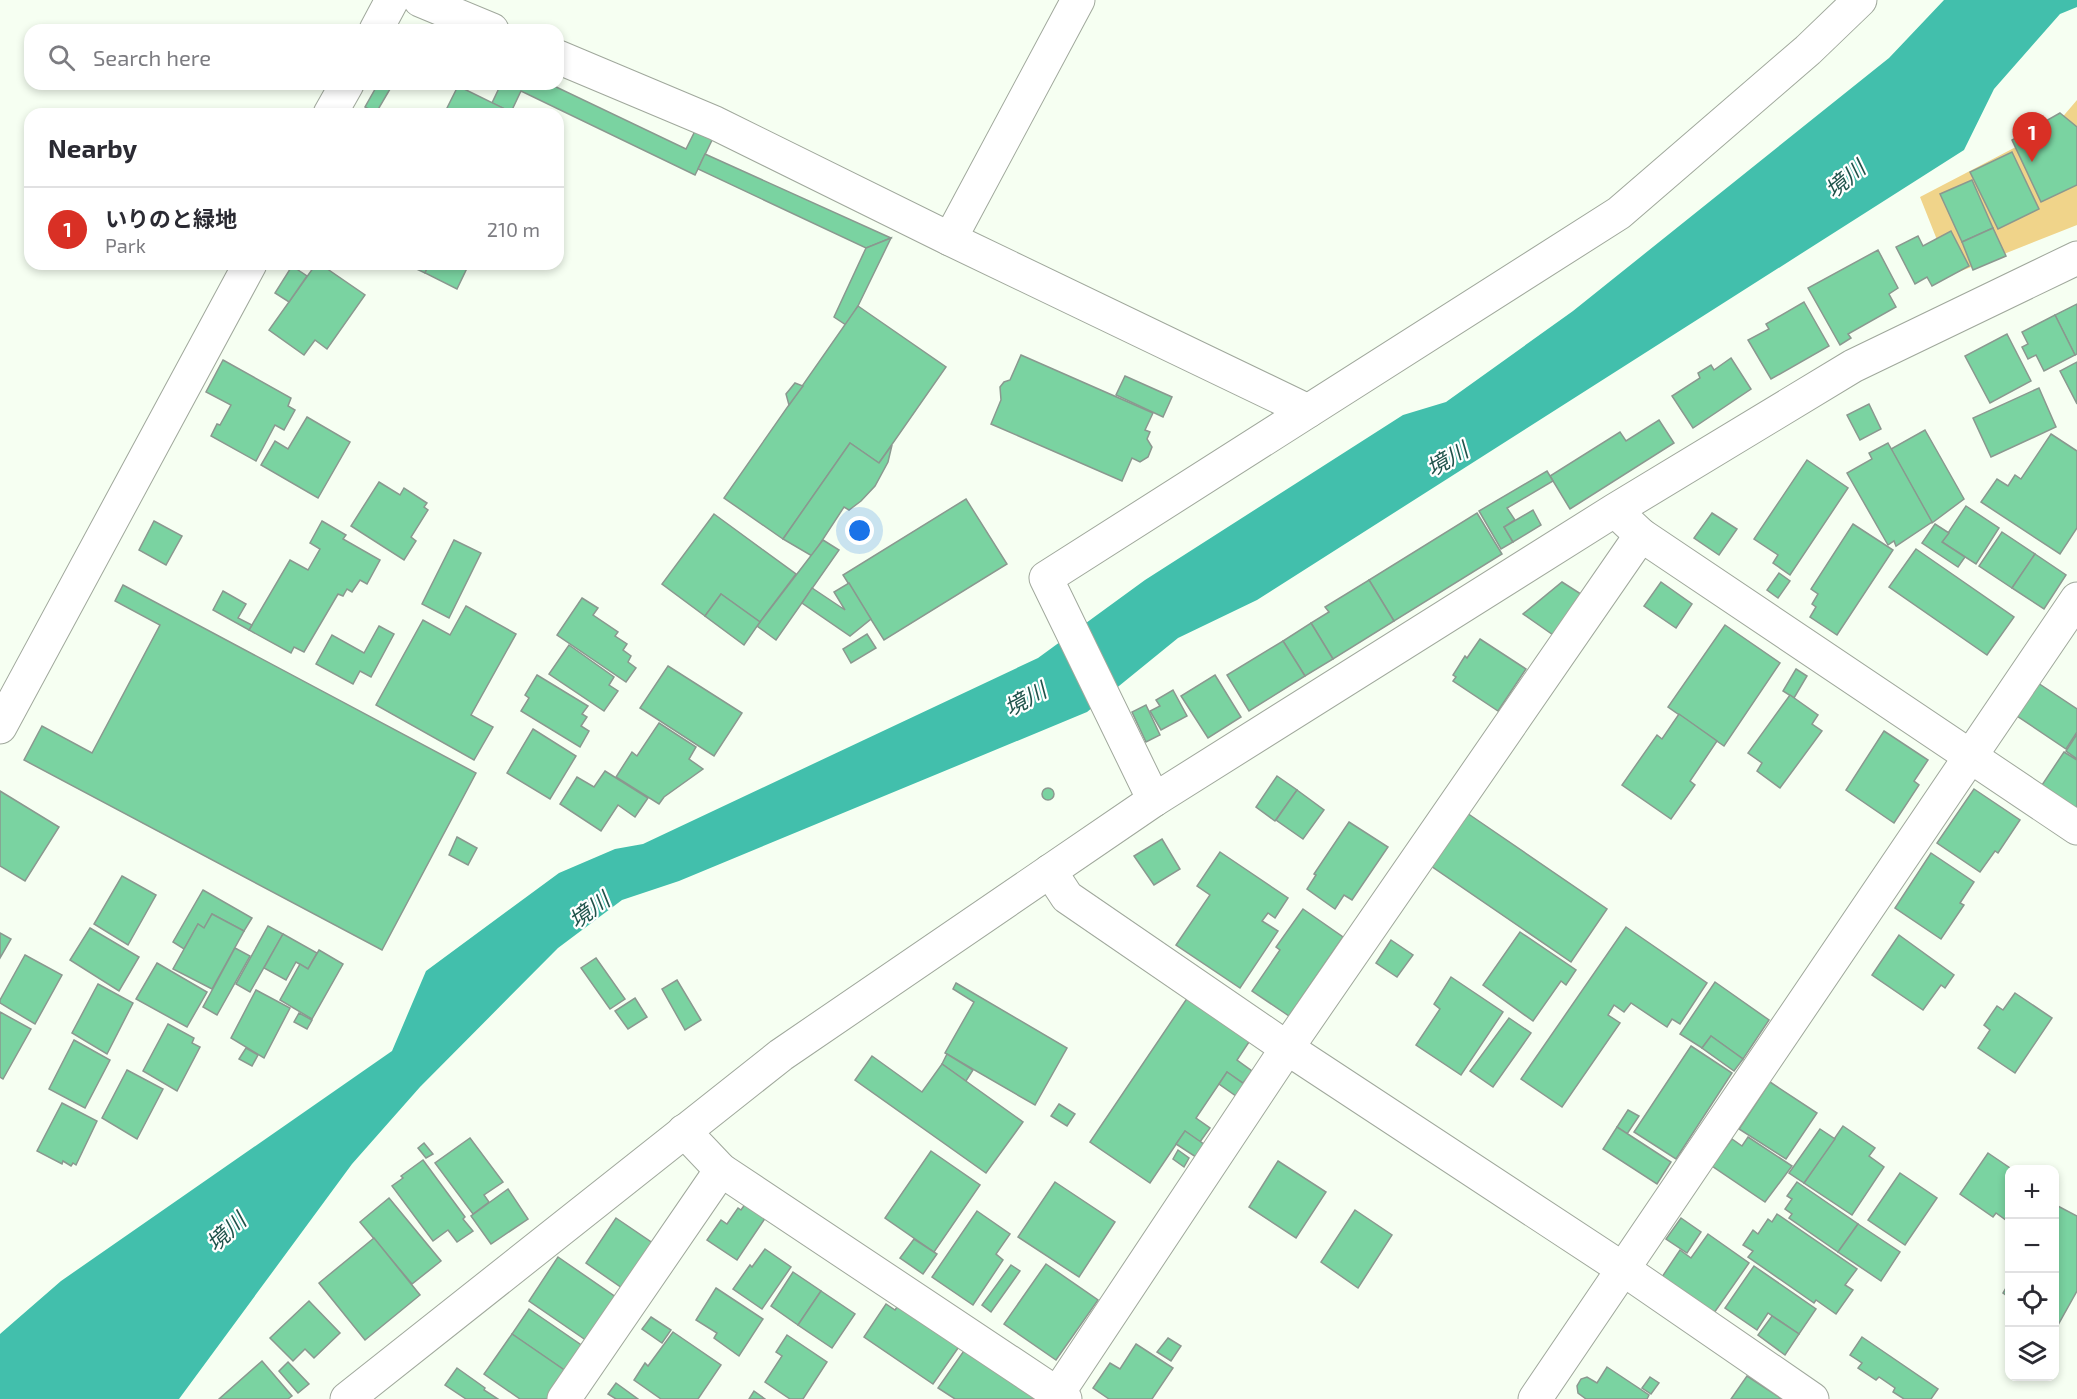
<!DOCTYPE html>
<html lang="en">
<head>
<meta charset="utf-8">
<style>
	:root { --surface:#fff; --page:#f2f2f3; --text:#2b2b33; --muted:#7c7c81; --line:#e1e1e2; --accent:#d93025 }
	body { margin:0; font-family:"Exo 2","Noto Sans JP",sans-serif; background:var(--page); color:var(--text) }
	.controls { position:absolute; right:18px; bottom:18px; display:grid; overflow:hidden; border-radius:12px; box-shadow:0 3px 9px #0003 }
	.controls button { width:54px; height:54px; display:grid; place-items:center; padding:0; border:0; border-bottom:2px solid var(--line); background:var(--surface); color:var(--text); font:30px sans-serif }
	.you { position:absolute; left:860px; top:531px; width:21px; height:21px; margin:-15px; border:4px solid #fff; border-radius:50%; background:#1a73e8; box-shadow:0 0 0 9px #1a73e833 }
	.badge { display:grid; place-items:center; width:39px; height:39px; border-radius:50%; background:var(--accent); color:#fff; font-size:20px; font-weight:700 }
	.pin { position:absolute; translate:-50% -50px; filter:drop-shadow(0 2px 3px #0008) }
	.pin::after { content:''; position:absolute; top:32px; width:21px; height:18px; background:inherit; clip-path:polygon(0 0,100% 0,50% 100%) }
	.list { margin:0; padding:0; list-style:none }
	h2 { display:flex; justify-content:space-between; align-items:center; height:78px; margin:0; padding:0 24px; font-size:26px }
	h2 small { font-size:20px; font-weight:400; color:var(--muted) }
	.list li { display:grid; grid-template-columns:39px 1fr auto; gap:18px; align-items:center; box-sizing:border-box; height:84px; padding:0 24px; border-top:2px solid var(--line) }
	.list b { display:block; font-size:22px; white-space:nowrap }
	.list p { margin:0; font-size:20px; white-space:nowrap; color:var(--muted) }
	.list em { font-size:20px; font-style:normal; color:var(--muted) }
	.icon { flex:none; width:33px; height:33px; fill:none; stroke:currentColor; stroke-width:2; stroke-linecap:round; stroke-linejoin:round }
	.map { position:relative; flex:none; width:2077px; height:1399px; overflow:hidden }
	.search { position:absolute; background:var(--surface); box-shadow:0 3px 9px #0003; left:24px; top:24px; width:540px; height:66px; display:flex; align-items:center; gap:15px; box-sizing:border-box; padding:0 21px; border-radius:18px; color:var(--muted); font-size:22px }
	.panel { position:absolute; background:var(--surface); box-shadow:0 3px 9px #0003; left:24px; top:108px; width:540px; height:162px; border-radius:18px }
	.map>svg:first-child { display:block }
	.green { fill:#f0d48a }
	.water { fill:#42bfac }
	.building { fill:#7ad3a1; stroke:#8a988f; stroke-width:1.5 }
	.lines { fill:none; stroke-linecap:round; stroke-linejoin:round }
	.street-casing { stroke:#a0a89c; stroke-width:35 }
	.secondary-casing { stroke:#a0a89c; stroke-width:35 }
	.street { stroke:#fff; stroke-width:33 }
	.secondary { stroke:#fff; stroke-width:33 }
	.labels { text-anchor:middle; stroke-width:4.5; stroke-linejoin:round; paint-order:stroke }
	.water-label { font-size:22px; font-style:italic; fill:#1f534b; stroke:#fff }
</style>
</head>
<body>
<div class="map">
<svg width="2077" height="1399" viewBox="0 0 2077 1399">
	<rect width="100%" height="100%" fill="#f6fff2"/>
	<!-- green -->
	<polygon class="green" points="2077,100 2077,225 1951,275 1920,197 2054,127"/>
	<!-- water -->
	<polygon class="water" points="1944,0 2077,0 2077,7 2060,14 1994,89 1964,150 1257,600 1178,638 1087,712 679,881 622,900 558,948 420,1087 352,1164 179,1399 0,1399 0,1334 61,1281 392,1051 426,971 559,873 615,849 643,844 1038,658 1145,580 1403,415 1446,402 1573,311 1889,58"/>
	<!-- building -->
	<g class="building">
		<polygon points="378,84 393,84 376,113 365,107"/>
		<polygon points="501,84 550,84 686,149 699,123 717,130 695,175 521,91 511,112 492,103"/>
		<polygon points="458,86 511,112 510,114 444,114"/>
		<polygon points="2060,113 2077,127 2077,185 2041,202 2012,140"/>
		<polygon points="2012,152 2039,209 1998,229 1970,172"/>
		<polygon points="705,154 891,238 866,248 698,169"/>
		<polygon points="1972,180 1993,228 1962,242 1940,194"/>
		<polygon points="1993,228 2006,256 1973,270 1962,242"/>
		<polygon points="1951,231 1969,266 1932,286 1927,277 1915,284 1896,247 1918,236 1923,246"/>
		<polygon points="891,238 858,306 846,325 834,317 866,248"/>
		<polygon points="1878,250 1898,288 1889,294 1896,307 1848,334 1851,338 1840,345 1808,288"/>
		<polygon points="316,264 320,264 365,295 327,349 315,340 304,355 269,330"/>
		<polygon points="406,264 429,264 425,273"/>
		<polygon points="429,264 469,264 457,289 425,273"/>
		<polygon points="292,266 307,276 289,302 275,293"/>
		<polygon points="1804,302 1829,346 1771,379 1748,340 1769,329 1766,324"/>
		<polygon points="2077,304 2077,354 2075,355 2055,315"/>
		<polygon points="858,306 946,367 879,463 850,443 783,539 724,498"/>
		<polygon points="2055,315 2075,355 2044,371 2036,355 2028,359 2022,347 2028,344 2022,332"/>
		<polygon points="2007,334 2031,381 1990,403 1965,356"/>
		<polygon points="1021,355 1153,413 1145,430 1150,432 1147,439 1152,447 1148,457 1140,462 1132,458 1122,481 991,424 1001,400 1000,387 1004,382 1010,380"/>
		<polygon points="1731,358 1751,389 1693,428 1672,396 1700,378 1698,373 1711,365 1714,370"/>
		<polygon points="223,360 291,398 288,406 295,410 284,430 275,425 256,461 211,436 217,424 220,425 231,405 206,392"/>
		<polygon points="2077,362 2077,404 2060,371"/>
		<polygon points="1125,376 1172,397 1163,417 1116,395"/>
		<polygon points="795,383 803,386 789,405 786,394"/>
		<polygon points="2039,388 2056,427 1991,457 1973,418"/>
		<polygon points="1869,404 1881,429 1860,440 1847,415"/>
		<polygon points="307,417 350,442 318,498 261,465 275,441 288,449"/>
		<polygon points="1659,420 1674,443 1570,509 1550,476 1620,432 1626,441"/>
		<polygon points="1925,430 1964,499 1932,523 1891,449"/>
		<polygon points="2051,434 2077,451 2077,528 2060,554 1981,502 1997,479 2008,486 2015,475 2021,479"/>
		<polygon points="850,443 879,463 892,445 888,462 875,486 861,501 849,510 844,507 812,556 783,539"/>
		<polygon points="1888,443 1932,522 1896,546 1894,541 1888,545 1847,473 1872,459 1869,453"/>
		<polygon points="1807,460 1848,488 1790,575 1773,563 1778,555 1754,539"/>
		<polygon points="1547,471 1553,481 1507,508 1515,520 1504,527 1513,542 1501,549 1479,511"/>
		<polygon points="379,482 400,495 404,488 427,503 424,507 428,510 411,537 416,541 404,560 351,526"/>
		<polygon points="966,499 1007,564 884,640 843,575"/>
		<polygon points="1966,506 1999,528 1976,564 1942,542"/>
		<polygon points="1533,510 1541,525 1513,542 1504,527"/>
		<polygon points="1477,513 1502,554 1394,621 1369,580"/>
		<polygon points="1712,513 1737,529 1719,555 1694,538"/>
		<polygon points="714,514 796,574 760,622 721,594 705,616 662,584"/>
		<polygon points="154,521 182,536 166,565 139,550"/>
		<polygon points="322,521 346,535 343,539 380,560 367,584 360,580 352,592 347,589 343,596 338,594 304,652 294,647 291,653 249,630 290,560 308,570 320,549 310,543"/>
		<polygon points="1853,524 1893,550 1837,635 1810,617 1816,607 1812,604 1818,594 1811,589"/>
		<polygon points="1935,524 1949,533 1942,542 1965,557 1958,567 1922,543"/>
		<polygon points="2002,532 2035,554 2012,588 1979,566"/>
		<polygon points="454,540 481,553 449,618 422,604"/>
		<polygon points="823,540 839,550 776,640 757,626"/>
		<polygon points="1916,549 2014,617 1987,655 1889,587"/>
		<polygon points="2035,554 2066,575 2044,609 2012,588"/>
		<polygon points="1779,573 1790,581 1778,598 1767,590"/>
		<polygon points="1369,580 1394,621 1333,659 1311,623 1329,612 1325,607"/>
		<polygon points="1562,582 1584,596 1556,637 1523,614"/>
		<polygon points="1661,582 1692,604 1676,628 1644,606"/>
		<polygon points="849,583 871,619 850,636 802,603 812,588 845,610 834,592"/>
		<polygon points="123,585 476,773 382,950 24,760 42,726 92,753 160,625 115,601"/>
		<polygon points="223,591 246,604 238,618 252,625 249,630 213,610"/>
		<polygon points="721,594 760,622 744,645 705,616"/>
		<polygon points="582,598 598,608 593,615 618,632 615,636 627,644 623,650 631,656 628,662 636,668 626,682 557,635"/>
		<polygon points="466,606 516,634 471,715 493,727 474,760 376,705 423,620 450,635"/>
		<polygon points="1311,623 1333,659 1305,676 1283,641"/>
		<polygon points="1725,625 1780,663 1724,746 1668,707"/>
		<polygon points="379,626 394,634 371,677 360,671 353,684 316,664 332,635 364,653"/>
		<polygon points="867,634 876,648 851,663 843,649"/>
		<polygon points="1480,639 1526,669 1498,711 1453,681 1456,677 1453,675 1465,656 1467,658"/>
		<polygon points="1283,641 1305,676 1249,711 1227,675"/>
		<polygon points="569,645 614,677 609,685 618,691 604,711 549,674"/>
		<polygon points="668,666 742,713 714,756 640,708"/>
		<polygon points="1796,669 1807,676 1794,698 1783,691"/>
		<polygon points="537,675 588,706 582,714 587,717 581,726 589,731 580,747 521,711 529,698 525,695"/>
		<polygon points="1215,675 1241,717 1208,738 1181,696"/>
		<polygon points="2035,681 2077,709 2077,732 2066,749 2014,714"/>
		<polygon points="1173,690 1187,716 1161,730 1150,711 1160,706 1156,700"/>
		<polygon points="1790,695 1818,715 1812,724 1822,731 1780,788 1757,771 1762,763 1748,753"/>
		<polygon points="1146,705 1160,735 1146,742 1132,712"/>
		<polygon points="1679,714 1717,741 1690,781 1695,785 1671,819 1622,785 1657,735 1662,739"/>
		<polygon points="659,723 696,747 689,759 703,769 664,797 659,804 616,777 632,752 637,756"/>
		<polygon points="533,729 576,756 550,799 507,773"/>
		<polygon points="1884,731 1928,760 1914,781 1919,785 1894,823 1846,790"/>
		<polygon points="2077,734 2077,759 2066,751"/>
		<polygon points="2064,752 2077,760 2077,809 2042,785"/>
		<polygon points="605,771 648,798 635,817 618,805 601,831 560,804 577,777 594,787"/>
		<polygon points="1277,776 1297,790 1275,821 1256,807"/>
		<circle cx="1048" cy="794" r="6"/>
		<polygon points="1974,789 2020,820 1998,853 1995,851 1980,872 1937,843"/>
		<polygon points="1297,790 1324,810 1303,839 1276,820"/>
		<polygon points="0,791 59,827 25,881 0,866"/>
		<polygon points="1467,813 1607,909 1571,962 1431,866"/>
		<polygon points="1349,822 1388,847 1352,900 1344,895 1335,909 1307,889 1316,875 1314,874"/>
		<polygon points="457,837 477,848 468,865 449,855"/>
		<polygon points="1162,839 1180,869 1154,885 1134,856"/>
		<polygon points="1220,852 1288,898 1275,918 1268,913 1262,921 1278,931 1240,988 1176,945 1210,895 1197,886"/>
		<polygon points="1931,853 1974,882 1960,903 1964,905 1941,939 1895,908"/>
		<polygon points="122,876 156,895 128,945 94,924"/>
		<polygon points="203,890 252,918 244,931 212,914 204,928 198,924 184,949 173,942"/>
		<polygon points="1303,909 1343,937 1289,1016 1252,991 1280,950 1276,947"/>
		<polygon points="212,914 244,931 212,989 173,969 198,924 204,928"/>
		<polygon points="268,926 283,934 250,992 236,984"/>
		<polygon points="1626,927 1707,983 1680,1024 1672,1019 1667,1027 1631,1003 1624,1012 1614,1005 1608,1015 1620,1023 1562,1107 1521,1079"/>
		<polygon points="90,928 139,957 119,991 70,960"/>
		<polygon points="1520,932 1576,970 1566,985 1561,981 1533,1021 1483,985"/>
		<polygon points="0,933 11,939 0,958"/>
		<polygon points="283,934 317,953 308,969 296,962 286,980 264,968"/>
		<polygon points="1899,935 1954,975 1945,988 1941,985 1923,1010 1872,975"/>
		<polygon points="1391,940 1413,955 1397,977 1376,963"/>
		<polygon points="235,948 250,956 217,1015 203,1007"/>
		<polygon points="319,950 343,964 312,1019 280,1000 300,964 308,969"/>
		<polygon points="25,955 62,975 35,1024 0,1003 0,1000"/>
		<polygon points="596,958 625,999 610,1009 581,968"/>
		<polygon points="157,963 207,992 187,1027 136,999"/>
		<polygon points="1451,977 1503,1012 1461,1075 1416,1045 1440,1009 1434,1004"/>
		<polygon points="677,980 701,1020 685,1030 662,989"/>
		<polygon points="1715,982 1769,1020 1743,1059 1711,1036 1702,1048 1680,1034"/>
		<polygon points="956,983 1067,1048 1035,1105 945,1053 974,1002 953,989"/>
		<polygon points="98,984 133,1003 107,1054 72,1033"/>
		<polygon points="256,990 290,1008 264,1058 231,1038"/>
		<polygon points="2015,993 2052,1018 2015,1073 1978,1048 1990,1030 1984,1025 1997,1006 2003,1010"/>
		<polygon points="1190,994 1253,1036 1237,1060 1252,1071 1243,1083 1227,1072 1196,1118 1210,1128 1200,1142 1185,1131 1150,1183 1090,1142"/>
		<polygon points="635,998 647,1017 628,1029 615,1011"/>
		<polygon points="0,1012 31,1029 3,1079 0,1077"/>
		<polygon points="299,1013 312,1020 307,1029 294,1022"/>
		<polygon points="1509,1018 1531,1033 1493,1087 1470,1071"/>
		<polygon points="168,1024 194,1038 192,1043 200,1047 177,1091 143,1071"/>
		<polygon points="1711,1036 1743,1059 1734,1071 1702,1048"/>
		<polygon points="74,1040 110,1060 85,1108 49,1089"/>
		<polygon points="1691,1046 1732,1073 1676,1159 1634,1132"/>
		<polygon points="246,1048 258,1055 252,1066 239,1059"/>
		<polygon points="947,1054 973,1070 966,1081 942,1064"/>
		<polygon points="872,1056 922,1092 942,1064 1023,1122 986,1173 855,1080"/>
		<polygon points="127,1070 163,1089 137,1139 102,1118"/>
		<polygon points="1227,1072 1251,1089 1243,1101 1219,1084"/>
		<polygon points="1770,1082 1817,1113 1786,1159 1739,1129"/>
		<polygon points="62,1103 97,1121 76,1165 73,1163 71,1166 63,1161 62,1164 37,1151"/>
		<polygon points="1059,1104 1075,1114 1067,1126 1051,1116"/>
		<polygon points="1628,1110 1639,1116 1627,1134 1617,1127"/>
		<polygon points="1843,1126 1875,1148 1869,1156 1884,1167 1852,1215 1804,1183"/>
		<polygon points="1617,1127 1671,1162 1657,1184 1603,1149"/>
		<polygon points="1820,1129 1835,1139 1804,1183 1789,1173"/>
		<polygon points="1185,1131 1211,1149 1202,1161 1176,1144"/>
		<polygon points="1748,1137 1792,1166 1765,1202 1712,1166 1732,1139 1742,1146"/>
		<polygon points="470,1138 503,1182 484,1195 489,1202 473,1214 435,1163"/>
		<polygon points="424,1143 433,1154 426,1158 418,1148"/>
		<polygon points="1178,1150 1189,1158 1184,1167 1173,1159"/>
		<polygon points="931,1151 980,1185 934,1252 885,1218"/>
		<polygon points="1988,1153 2013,1170 2010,1170 2010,1223 1996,1213 1993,1217 1960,1194"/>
		<polygon points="423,1160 465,1217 463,1219 473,1231 457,1242 448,1230 433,1241 392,1186 403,1178 401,1176"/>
		<polygon points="1278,1161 1326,1192 1296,1238 1249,1207"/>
		<polygon points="1900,1173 1937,1198 1905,1245 1868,1220"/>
		<polygon points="1055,1182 1115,1222 1079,1277 1018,1237"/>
		<polygon points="1797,1182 1858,1224 1838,1252 1789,1218 1792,1214 1785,1209 1792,1199 1787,1196"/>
		<polygon points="508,1189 528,1219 491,1244 471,1216"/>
		<polygon points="389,1198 441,1261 412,1284 360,1222"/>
		<polygon points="748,1200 768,1214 737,1260 707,1240 721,1220 727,1224 738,1208 741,1210"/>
		<polygon points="2054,1204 2077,1216 2077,1291 2058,1325 2054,1323"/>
		<polygon points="1355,1210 1392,1235 1358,1288 1321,1262"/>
		<polygon points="977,1211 1010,1234 996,1254 1003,1260 973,1305 932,1277"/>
		<polygon points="1777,1214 1857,1269 1845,1285 1853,1290 1836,1314 1816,1300 1814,1303 1748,1257 1753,1251 1743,1245 1753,1230 1758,1234 1768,1219 1772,1222"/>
		<polygon points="616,1218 660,1248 625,1290 586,1263"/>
		<polygon points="1681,1218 1701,1232 1687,1253 1666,1239"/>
		<polygon points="1858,1224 1900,1252 1881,1281 1838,1252"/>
		<polygon points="1708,1234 1749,1263 1714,1313 1662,1277 1680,1250 1691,1258"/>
		<polygon points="374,1238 420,1295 365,1340 319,1283"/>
		<polygon points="914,1239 937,1254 923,1274 900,1258"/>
		<polygon points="765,1249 791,1267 762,1309 733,1289 750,1265 752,1267"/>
		<polygon points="558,1257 623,1302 593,1345 529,1301"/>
		<polygon points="1046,1264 1098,1300 1056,1360 1004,1324"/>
		<polygon points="1011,1265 1020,1271 991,1312 982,1305"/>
		<polygon points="1754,1266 1816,1309 1799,1334 1768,1313 1757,1330 1725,1308"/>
		<polygon points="793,1272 821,1291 798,1325 771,1306"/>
		<polygon points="2010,1281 2010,1298 2003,1293"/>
		<polygon points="716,1288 763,1319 739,1356 714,1338 717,1333 696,1320"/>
		<polygon points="821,1291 855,1314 832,1348 798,1325"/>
		<polygon points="902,1300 963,1341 933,1384 864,1337 886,1304 895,1310"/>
		<polygon points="309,1301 340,1333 314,1358 305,1349 293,1361 270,1338"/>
		<polygon points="529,1309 590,1351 573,1376 512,1334"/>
		<polygon points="1772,1316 1799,1334 1785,1355 1758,1335"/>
		<polygon points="651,1317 671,1330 662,1343 642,1329"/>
		<polygon points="673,1332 721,1365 698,1399 661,1399 634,1380 645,1363 648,1366"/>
		<polygon points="512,1334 573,1376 557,1399 520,1399 484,1374"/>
		<polygon points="787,1335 827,1362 803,1399 790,1399 765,1382 782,1356 776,1352"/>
		<polygon points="1862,1337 1938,1389 1931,1399 1904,1399 1893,1392 1895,1388 1879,1377 1876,1380 1858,1368 1862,1363 1850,1355"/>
		<polygon points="1168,1338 1181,1346 1171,1361 1157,1352"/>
		<polygon points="1136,1344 1173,1368 1152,1399 1109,1399 1093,1388 1110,1363 1120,1369"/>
		<polygon points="968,1345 1036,1399 955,1399 938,1388"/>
		<polygon points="262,1361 292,1396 288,1399 219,1399"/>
		<polygon points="288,1362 309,1384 298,1393 279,1371"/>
		<polygon points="1607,1367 1649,1395 1647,1399 1586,1399 1578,1393 1577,1386 1581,1379 1587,1377 1597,1383"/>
		<polygon points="457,1368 485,1388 484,1390 498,1399 466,1399 445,1385"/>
		<polygon points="1747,1376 1782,1399 1731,1399"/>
		<polygon points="1650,1377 1659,1383 1651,1394 1642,1388"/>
		<polygon points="616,1383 638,1399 616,1399 608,1394"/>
		<polygon points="754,1391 765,1399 749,1399"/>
	</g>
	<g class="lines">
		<defs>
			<g id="street">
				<polyline points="420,0 492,30"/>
				<polyline points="376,30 392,0"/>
				<polyline points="558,57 715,123 950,239 1308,411"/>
				<polyline points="330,114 347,84"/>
				<polyline points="950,239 1078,0"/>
				<polyline points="1625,520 1641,535 2077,828"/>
				<polyline points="0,727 250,264"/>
				<polyline points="1154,800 1046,578 1619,213 1808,50 1860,0"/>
				<polyline points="1050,871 1067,897 1287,1048 1623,1269 1812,1399"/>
				<polyline points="684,1131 721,1170 1065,1399"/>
				<polyline points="564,1399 721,1170"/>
				<polyline points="1054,1399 1287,1048 1641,535"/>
				<polyline points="1535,1399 2077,599"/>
			</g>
			<polyline id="secondary" points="347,1399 781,1055 1154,800 1615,510 1853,366 2077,258"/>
		</defs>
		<!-- street casing -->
		<use href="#street" class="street-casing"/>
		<!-- secondary casing -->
		<use href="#secondary" class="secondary-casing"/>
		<!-- street -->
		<use href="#street" class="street"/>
		<!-- secondary -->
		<use href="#secondary" class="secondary"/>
	</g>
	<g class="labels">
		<!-- water labels -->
		<g class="water-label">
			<text transform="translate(1845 179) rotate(-40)" y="8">境川</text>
			<text transform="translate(1447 459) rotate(-30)" y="8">境川</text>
			<text transform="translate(1025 699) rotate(-29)" y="8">境川</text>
			<text transform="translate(589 910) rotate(-36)" y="8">境川</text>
			<text transform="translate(226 1232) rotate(-43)" y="8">境川</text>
		</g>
	</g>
</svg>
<div class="controls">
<button>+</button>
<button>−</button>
<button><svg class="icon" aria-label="locate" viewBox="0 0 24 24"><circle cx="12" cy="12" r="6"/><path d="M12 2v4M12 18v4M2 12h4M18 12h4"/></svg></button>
<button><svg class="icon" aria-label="layers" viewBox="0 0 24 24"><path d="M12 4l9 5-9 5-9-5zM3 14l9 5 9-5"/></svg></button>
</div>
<div class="you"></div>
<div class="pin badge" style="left:2032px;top:162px">1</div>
<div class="search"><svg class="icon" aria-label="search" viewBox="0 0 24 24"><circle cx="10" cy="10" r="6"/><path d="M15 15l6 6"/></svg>Search here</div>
<section class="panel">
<h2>Nearby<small></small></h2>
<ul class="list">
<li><span class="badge">1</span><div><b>いりのと緑地</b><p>Park</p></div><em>210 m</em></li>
</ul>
</section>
</div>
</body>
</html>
